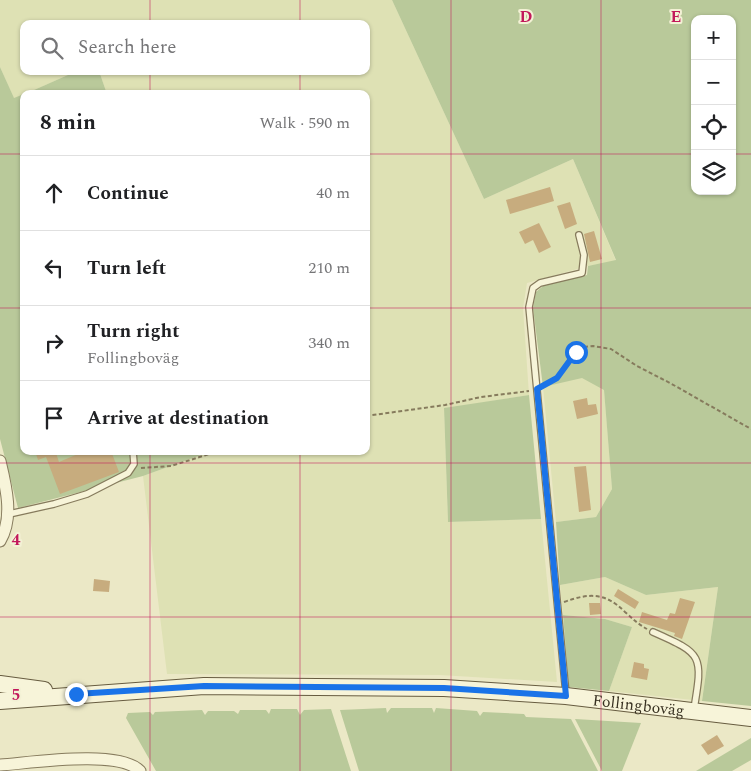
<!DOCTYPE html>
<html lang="en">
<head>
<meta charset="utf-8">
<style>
	:root { --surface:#fff; --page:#f6f6f6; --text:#202124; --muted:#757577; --line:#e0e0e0 }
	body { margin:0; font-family:Spectral,serif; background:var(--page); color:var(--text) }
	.controls { position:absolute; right:15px; top:15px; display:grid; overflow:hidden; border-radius:10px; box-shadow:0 1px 4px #0004 }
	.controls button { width:45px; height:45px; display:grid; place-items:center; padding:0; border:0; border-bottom:1px solid var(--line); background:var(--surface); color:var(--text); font:25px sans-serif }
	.stop { position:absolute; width:15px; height:15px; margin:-11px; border:4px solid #1a73e8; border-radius:50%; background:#fff }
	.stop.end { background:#1a73e8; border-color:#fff; box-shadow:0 1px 5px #0008 }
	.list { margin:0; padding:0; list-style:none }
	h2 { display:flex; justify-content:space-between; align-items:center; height:65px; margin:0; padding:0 20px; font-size:21px }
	h2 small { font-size:16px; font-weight:400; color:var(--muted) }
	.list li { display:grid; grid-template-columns:32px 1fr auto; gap:15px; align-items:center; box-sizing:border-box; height:75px; padding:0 20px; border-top:1px solid var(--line) }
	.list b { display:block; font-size:19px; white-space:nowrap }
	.list p { margin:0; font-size:16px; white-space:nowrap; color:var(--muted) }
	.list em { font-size:16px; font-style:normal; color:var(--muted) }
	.icon { flex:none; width:28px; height:28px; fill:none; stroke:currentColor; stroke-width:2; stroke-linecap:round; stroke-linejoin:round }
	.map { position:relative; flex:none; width:751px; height:771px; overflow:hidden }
	.search { position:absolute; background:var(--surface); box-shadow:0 1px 4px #0004; left:20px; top:20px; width:350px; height:55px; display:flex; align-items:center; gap:12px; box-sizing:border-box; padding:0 18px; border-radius:10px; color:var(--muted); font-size:19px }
	.panel { position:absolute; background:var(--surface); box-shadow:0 1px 4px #0004; left:20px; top:90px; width:350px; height:365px; border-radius:10px }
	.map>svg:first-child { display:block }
	.farmland { fill:#dee1b4 }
	.green { fill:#b9c99a; fill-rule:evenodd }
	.building { fill:#c7ac7e }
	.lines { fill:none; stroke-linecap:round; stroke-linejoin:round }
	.lane-casing { stroke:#867b5d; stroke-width:8 }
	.street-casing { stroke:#867b5d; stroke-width:13 }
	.secondary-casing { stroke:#675c40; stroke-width:18 }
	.path { stroke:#867b5d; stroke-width:2; stroke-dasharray:4 2.5; stroke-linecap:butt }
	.lane { stroke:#f7f4d9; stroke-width:5.5 }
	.street { stroke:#f7f4d9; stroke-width:11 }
	.secondary { stroke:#f7f4d9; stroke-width:16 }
	.route { stroke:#1a73e8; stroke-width:6 }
	.grid { fill:none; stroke:#c2185b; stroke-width:1; stroke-opacity:0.55 }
	.labels { text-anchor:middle; stroke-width:4; stroke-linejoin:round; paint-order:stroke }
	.street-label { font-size:16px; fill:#373020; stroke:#f3f1d5 }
	.grid-label { font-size:16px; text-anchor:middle; font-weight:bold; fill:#c2185b; stroke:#f3f1d5; stroke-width:4; stroke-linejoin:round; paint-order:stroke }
</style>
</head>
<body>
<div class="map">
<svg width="751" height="771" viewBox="0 0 751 771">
	<rect width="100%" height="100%" fill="#ebe8c6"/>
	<!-- farmland -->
	<g class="farmland">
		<polygon points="0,0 392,0 484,199 573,159 616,261 588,266 527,283 523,308 529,395 444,409 448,522 541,519 557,682 440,675 167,674 143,476 212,451 366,451 366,94 107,94 99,71 366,71 366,24 24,24 24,71 77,71 14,99 0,67"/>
		<polygon points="582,377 604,389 612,489 596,517 556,522 543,387"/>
		<polygon points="605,577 646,595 718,587 702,701 609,691 632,627 605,619 563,615 560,585"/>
	</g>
	<!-- green -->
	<g class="green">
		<path d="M392 0H751V706L702 701 718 587 646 595 605 577 560 585 556 522 596 517 612 489 604 390 582 378 543 387 533 308 536 292 543 286 587 275 588 266 616 260 573 159 484 199ZM695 19H732V191H695Z"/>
		<polygon points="0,67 14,98 24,94 24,451 212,451 143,476 18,508 0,439"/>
		<polygon points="77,71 99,71 107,94 25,94"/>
		<polygon points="529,395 541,519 448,522 444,408"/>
		<polygon points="563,615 605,619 632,627 609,691 569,687"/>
		<polygon points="386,708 387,713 391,708 432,708 434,713 436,708 477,711 480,716 483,712 524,714 526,717 571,719 598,771 359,771 340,710"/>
		<polygon points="271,709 297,709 300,715 304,710 331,709 351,771 156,771 126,718 128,713 150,712 153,715 155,712 202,710 205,715 208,711 234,711 238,714 240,710 266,710 269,714"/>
		<polygon points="575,719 641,723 622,771 602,771"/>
		<polygon points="751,738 751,760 732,771 696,771"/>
	</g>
	<!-- building -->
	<g class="building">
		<polygon points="550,187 554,201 510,214 506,200"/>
		<polygon points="570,202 577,224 565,229 557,206"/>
		<polygon points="539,223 551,247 539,253 533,240 525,244 519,232"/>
		<polygon points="594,231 602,259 590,262 584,234"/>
		<polygon points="587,398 588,405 596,404 598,414 577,419 573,401"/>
		<polygon points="35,451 58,451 56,453 59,462 85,451 111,451 119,472 60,494 46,457 38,460"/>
		<polygon points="586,466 591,510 579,512 574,467"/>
		<polygon points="94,579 110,581 109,592 93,591"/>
		<polygon points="618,589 639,602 635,609 614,596"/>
		<polygon points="680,598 695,602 682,639 674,636 675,633 639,622 642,612 667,620 670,613 675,614"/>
		<polygon points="589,603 600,603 601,614 590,615"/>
		<polygon points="634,662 644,664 644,668 649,669 647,680 631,677"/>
		<polygon points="717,735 724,746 708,755 701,745"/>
	</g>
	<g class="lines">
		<defs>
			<g id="lane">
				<polyline points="9,514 54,504 87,494 128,473 134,464 133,451"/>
				<path d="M653 632C703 654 703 655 694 709"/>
				<polyline points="566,694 529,307 533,288 540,283 582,273 584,255 579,235"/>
			</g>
			<g id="street">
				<path d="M0 461C6 486 14 518 0 541"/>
				<path d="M0 765C30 763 119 749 140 771"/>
			</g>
			<g id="secondary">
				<polyline points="0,684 44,690"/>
				<path id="s1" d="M0 701 204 686 444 688 566 696 751 718"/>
			</g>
		</defs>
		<!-- lane casing -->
		<use href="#lane" class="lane-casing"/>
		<!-- street casing -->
		<use href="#street" class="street-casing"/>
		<!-- secondary casing -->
		<use href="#secondary" class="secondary-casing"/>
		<!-- path -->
		<g class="path">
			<polyline points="543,387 557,378 576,352 583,347 593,346 611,349 637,366 670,383 751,429"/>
			<polyline points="366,416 445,405 481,397 529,391"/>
			<polyline points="141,468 171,466 219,451"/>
			<path d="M564 602C589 593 605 592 625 612 633 619 638 624 647 629"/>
		</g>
		<!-- lane -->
		<use href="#lane" class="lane"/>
		<!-- street -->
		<use href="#street" class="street"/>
		<!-- secondary -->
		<use href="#secondary" class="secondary"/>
	</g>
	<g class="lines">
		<!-- route -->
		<polyline class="route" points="76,694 204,686 444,688 566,696 537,389 557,378 576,352"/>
	</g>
	<!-- grid -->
	<path class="grid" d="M150 0V24M300 0V24M451 0V771M601 0V771M150 71V94M300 71V94M0 154H24M366 154H695M732 154H751M0 308H24M366 308H751M150 451V771M300 451V771M0 463H751M0 617H751"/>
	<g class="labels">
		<!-- street labels -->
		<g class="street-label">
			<text dy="6" stroke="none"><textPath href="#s1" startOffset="640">Follingboväg</textPath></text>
		</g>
	</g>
	<g class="grid-label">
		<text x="526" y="22">D</text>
		<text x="676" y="22">E</text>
		<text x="16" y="545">4</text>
		<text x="16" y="700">5</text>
	</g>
</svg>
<div class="controls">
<button>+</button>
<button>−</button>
<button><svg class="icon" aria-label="locate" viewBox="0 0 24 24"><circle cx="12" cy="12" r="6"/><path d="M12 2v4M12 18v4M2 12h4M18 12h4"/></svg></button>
<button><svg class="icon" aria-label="layers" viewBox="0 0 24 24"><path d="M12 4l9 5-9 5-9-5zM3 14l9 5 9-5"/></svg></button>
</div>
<div class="stop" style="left:576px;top:352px"></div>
<div class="stop end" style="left:76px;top:694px"></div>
<div class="search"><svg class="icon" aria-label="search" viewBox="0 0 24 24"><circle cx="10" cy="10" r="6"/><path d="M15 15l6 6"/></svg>Search here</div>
<section class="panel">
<h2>8 min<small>Walk · 590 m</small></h2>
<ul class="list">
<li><svg class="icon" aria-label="ahead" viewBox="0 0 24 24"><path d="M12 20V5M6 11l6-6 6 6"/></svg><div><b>Continue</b></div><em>40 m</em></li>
<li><svg class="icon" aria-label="left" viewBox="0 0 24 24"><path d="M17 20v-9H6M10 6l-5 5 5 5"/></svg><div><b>Turn left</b></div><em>210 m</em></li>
<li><svg class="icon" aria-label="right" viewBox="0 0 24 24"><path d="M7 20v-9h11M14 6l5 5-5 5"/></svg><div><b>Turn right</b><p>Follingboväg</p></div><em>340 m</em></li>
<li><svg class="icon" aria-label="arrive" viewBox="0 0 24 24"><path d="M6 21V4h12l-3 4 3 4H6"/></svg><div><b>Arrive at destination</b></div></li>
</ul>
</section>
</div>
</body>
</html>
